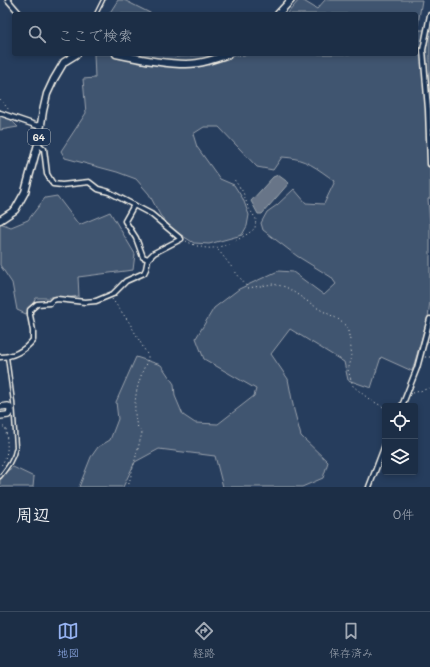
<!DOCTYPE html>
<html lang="ja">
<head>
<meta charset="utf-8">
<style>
	:root { --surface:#1c2e46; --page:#293a51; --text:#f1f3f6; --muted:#a0a8b3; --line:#3a4a5f; --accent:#95b2f1 }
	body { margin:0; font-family:Mali,"Klee One",sans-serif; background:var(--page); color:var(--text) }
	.controls { position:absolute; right:12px; bottom:12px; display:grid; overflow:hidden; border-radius:4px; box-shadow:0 2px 6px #0003 }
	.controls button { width:36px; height:36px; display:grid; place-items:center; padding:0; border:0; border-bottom:1px solid var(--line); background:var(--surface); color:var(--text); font:20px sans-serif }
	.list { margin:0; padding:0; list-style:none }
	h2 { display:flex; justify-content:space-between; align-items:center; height:52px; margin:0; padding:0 16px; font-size:17px }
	h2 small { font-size:13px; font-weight:400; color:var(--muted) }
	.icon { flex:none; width:22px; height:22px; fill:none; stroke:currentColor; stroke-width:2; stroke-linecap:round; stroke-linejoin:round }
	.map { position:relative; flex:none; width:430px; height:487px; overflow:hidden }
	.search { position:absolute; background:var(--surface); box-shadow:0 2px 6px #0003; left:12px; right:12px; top:12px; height:44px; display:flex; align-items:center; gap:10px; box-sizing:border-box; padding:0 14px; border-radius:4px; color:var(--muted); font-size:15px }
	.sheet { height:124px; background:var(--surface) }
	nav { display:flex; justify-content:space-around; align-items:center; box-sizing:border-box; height:56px; border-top:1px solid var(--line); background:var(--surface); font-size:11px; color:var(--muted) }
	nav a { display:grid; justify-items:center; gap:2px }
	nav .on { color:var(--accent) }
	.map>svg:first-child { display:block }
	.green { fill:#40546f; stroke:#9aa2ac }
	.water { fill:#677588; stroke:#9fa7ae }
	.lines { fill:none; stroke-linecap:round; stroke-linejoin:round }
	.lane-casing { stroke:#f4f1e8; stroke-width:5 }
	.street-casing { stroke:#f4f1e8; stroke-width:7 }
	.secondary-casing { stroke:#f4f1e8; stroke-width:8 }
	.primary-casing { stroke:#f4f1e8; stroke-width:9 }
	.path { stroke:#f4f1e8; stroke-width:1; stroke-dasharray:1 3; stroke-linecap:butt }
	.lane { stroke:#1d3557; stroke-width:2 }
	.street { stroke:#1d3557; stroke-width:4 }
	.secondary { stroke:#1d3557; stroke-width:5.5 }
	.primary { stroke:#1d3557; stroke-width:6 }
	.labels { text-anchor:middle; stroke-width:3.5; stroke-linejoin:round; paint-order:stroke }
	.shield { fill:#1d3557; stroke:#b4b9bc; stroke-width:1 }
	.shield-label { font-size:10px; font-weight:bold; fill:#f4f1e8 }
</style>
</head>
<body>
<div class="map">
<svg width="430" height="487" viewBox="0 0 430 487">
	<rect width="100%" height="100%" fill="#263d5d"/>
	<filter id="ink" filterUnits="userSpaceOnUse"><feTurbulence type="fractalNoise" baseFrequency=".025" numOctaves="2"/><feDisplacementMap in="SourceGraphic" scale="8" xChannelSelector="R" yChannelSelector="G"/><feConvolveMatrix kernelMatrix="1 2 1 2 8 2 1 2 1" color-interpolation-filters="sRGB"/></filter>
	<g filter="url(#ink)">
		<!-- green -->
		<g class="green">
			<polygon points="118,0 124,0 152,14 109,14"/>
			<path d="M299 0H302L317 9 325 0H422L417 30H430V198L428 199 430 225V301L428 318 412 371 381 357 371 388 348 380 344 362 290 329 271 354 288 379 294 410 301 436 328 462 323 478 302 487H223L215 456 159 449 135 462 123 487H79L91 457 98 447 110 440 118 419 116 402 136 357 161 365 174 384 175 396 183 415 195 423 218 424 254 396 256 389 204 359 196 338 214 308 239 289 278 271 293 272 324 295 336 284 331 277 297 256 263 230 261 223 267 212 277 205 294 189 306 203 324 204 335 181C316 168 306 158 282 157L273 170 257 167 219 127H204L193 134 197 147 220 179 234 185 243 199 249 215 247 226 242 235 209 244 194 243 173 230 160 215 149 194 136 179 117 172 65 158 61 151 86 113 83 79 95 78 94 54H176V57L200 55 228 57 252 54H416V14H287Z"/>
			<polygon points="0,109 18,127 0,130"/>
			<polygon points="57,196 79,225 110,212 135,254 133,270 78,277 79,296 66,298 36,298 26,314 17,310 12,283 0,265 0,223 11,227 28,220 45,198"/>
			<polygon points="13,467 34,477 33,487 0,487 0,476"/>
		</g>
		<!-- water -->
		<polygon class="water" points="278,175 289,183 262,214 258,214 251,201 273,177"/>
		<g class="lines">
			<defs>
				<g id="lane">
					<polyline points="96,14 103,0"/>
					<path d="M0 477C7 468 14 459 16 447L13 402 7 357"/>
				</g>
				<g id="street">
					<polyline points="8,0 20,14"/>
					<polyline points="430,15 423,50 428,109 430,164"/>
					<polyline points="0,113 41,127"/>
					<polyline points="134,205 125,221 136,238 143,257 148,259"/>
					<path d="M0 357C13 357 25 350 33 340V331L30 315V310L37 304 50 303 53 300 57 299 85 302 96 301 113 294 126 281 144 273 146 269 148 259 154 253 181 239 151 214 109 192 98 189 89 182 62 185 53 184 47 174 44 149 38 144"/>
					<polyline points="402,406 417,368 430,319"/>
					<polyline points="369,487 385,445"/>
				</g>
				<polyline id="secondary" points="0,407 8,406 10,408 10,412 8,415 0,416"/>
				<g id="primary">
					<polyline points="278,14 291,0"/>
					<path d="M116 54C139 59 163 64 186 64 201 64 215 59 229 54"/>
					<polyline points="0,220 15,210 25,192 38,144 43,111 47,94 54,79 64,62 77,54"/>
				</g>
			</defs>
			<!-- lane casing -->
			<use href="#lane" class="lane-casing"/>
			<!-- street casing -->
			<use href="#street" class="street-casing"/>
			<!-- secondary casing -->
			<use href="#secondary" class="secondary-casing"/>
			<!-- primary casing -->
			<use href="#primary" class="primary-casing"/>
			<!-- path -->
			<g class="path">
				<polyline points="0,99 9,110"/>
				<path d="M186 241C193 245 204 249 213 248 225 247 247 236 255 228L256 219 248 207 243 192 233 178"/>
				<polyline points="216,247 248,288 273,284 286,287 319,309 338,319 347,327 350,340 352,357 348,370 353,386 369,399 385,408"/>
				<path d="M112 299 129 322 148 356V359C139 378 132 400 136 421 136 425 139 429 142 433L128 487"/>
				<polyline points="425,357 430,357"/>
				<polyline points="413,393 430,388"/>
				<path d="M0 424 6 429C7 446 10 453 0 467"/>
			</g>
			<!-- lane -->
			<use href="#lane" class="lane"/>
			<!-- street -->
			<use href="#street" class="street"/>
			<!-- secondary -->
			<use href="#secondary" class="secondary"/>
			<!-- primary -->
			<use href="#primary" class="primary"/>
		</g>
	</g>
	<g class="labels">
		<!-- shield labels -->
		<rect class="shield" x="28" y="129" width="22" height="16" rx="3"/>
		<g class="shield-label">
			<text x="39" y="141">64</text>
		</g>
	</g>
</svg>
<div class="controls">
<button><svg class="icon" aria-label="locate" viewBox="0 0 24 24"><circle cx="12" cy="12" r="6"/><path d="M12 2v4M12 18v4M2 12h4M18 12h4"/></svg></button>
<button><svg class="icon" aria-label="layers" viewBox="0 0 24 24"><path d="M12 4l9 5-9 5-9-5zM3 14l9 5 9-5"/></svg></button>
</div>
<div class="search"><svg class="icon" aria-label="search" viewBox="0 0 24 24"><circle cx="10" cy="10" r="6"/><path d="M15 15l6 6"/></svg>ここで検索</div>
</div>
<section class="sheet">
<h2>周辺<small>0件</small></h2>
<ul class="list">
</ul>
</section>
<nav>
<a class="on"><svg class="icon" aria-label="map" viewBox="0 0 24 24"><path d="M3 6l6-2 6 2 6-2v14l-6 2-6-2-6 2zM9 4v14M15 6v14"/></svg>地図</a>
<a><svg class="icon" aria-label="directions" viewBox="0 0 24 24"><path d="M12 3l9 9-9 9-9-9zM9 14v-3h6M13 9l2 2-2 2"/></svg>経路</a>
<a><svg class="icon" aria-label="saved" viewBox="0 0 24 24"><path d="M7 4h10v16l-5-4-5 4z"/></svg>保存済み</a>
</nav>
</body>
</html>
